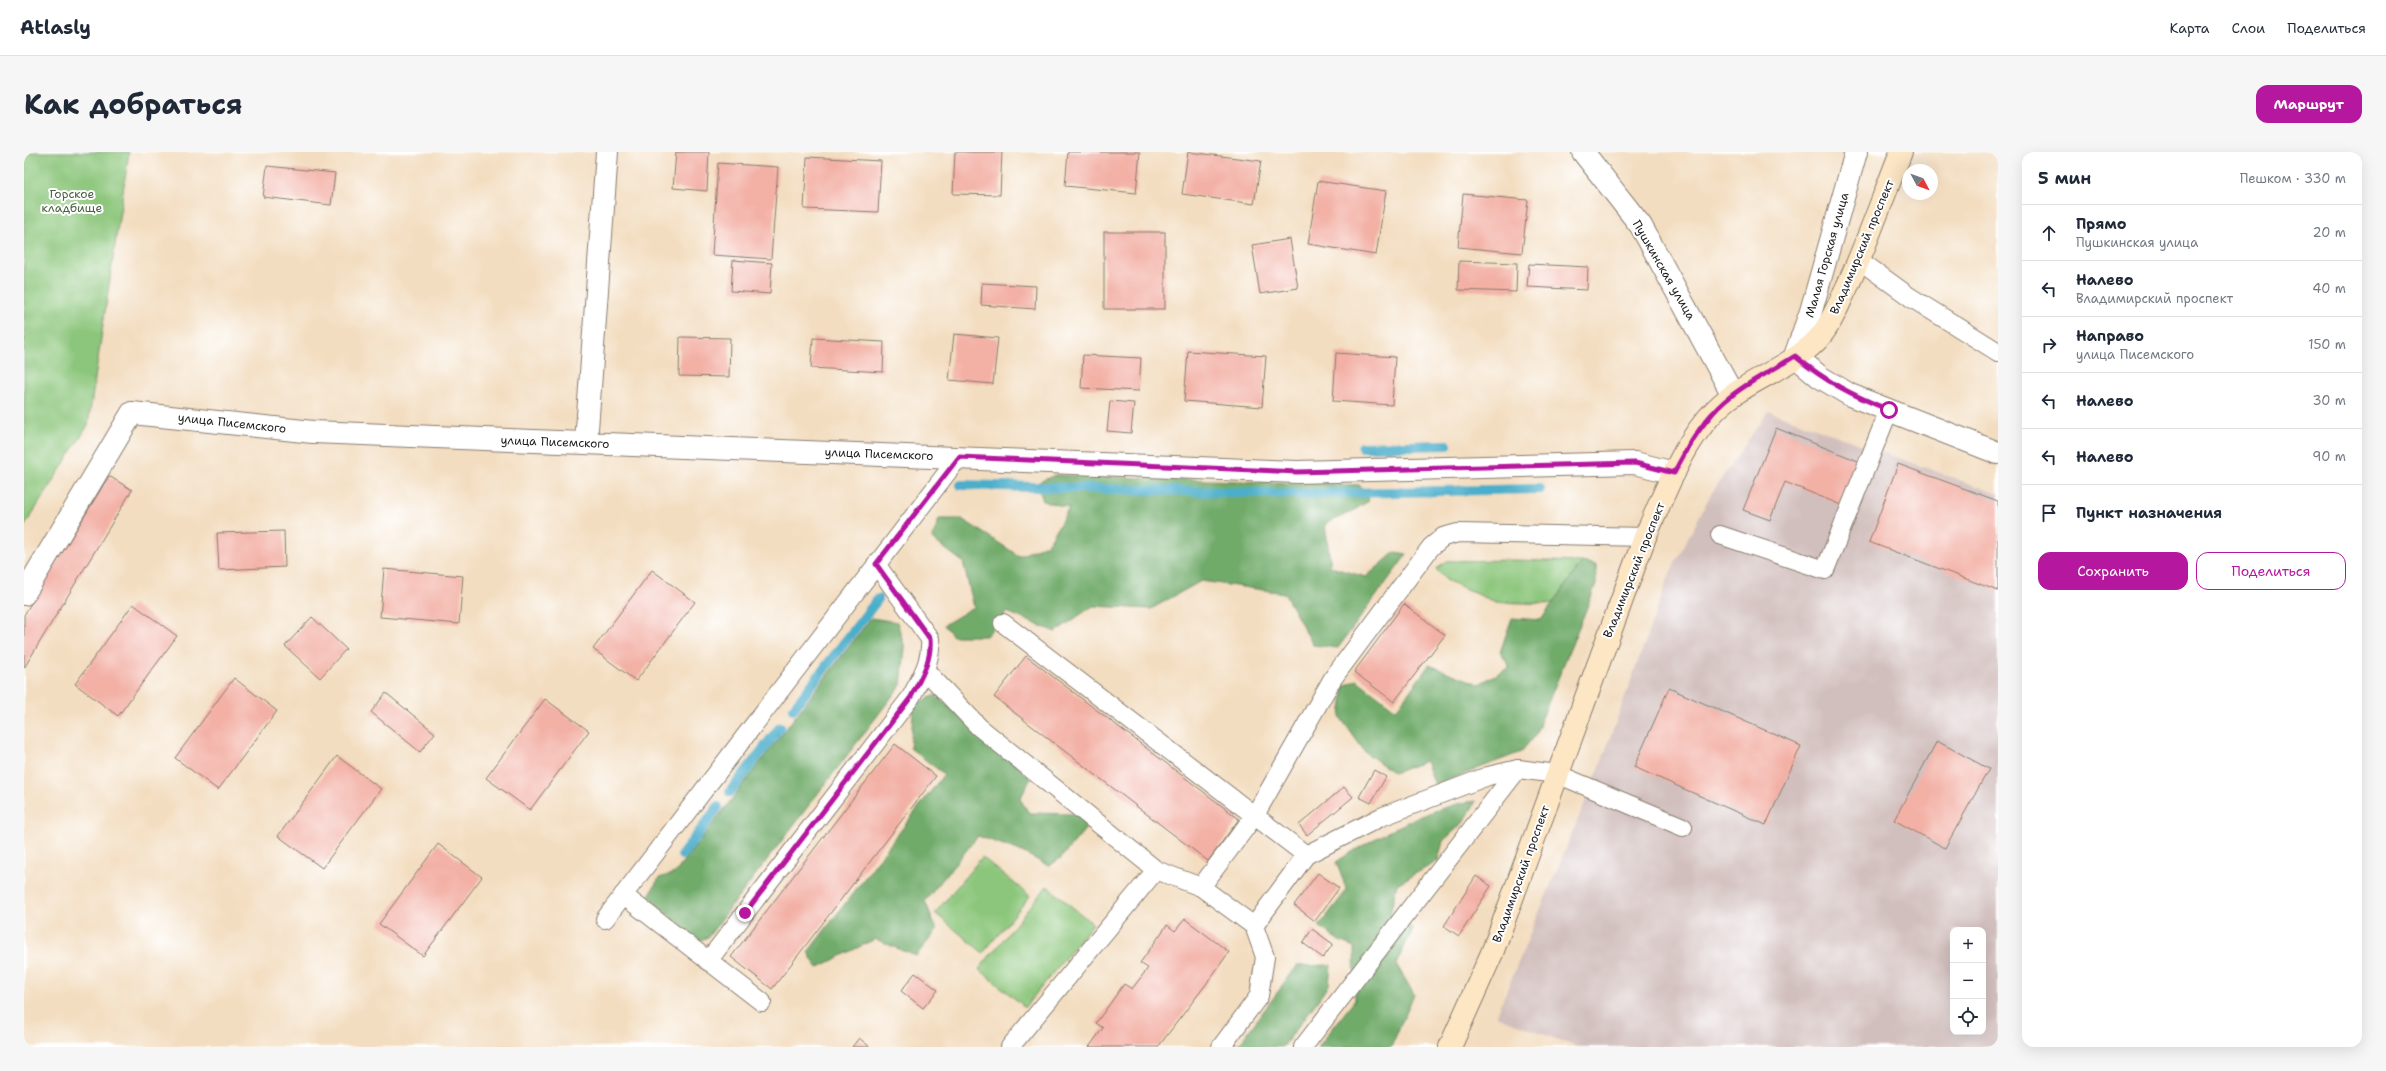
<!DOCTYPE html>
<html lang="ru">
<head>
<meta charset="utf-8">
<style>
	:root { --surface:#fff; --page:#f6f6f7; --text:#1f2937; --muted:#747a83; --line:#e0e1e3; --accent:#b5179e }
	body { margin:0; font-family:"Shantell Sans",sans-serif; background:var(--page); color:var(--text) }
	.controls { position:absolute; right:12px; bottom:12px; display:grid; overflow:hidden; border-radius:8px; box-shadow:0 4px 16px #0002 }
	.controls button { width:36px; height:36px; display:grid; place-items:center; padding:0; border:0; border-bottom:1px solid var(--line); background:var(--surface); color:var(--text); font:20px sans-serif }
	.compass { position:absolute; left:1878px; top:12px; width:36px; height:36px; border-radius:50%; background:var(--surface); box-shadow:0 4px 16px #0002; rotate:131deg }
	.stop { position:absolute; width:12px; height:12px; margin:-9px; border:3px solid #b5179e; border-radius:50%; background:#fff }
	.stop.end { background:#b5179e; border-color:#fff; box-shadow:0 1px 4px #0008 }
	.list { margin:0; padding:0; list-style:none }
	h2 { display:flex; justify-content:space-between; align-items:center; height:52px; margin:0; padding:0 16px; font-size:17px }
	h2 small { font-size:13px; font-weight:400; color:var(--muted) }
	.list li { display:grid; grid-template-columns:26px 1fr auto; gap:12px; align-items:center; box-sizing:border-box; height:56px; padding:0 16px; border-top:1px solid var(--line) }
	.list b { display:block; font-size:15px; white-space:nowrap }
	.list p { margin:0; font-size:13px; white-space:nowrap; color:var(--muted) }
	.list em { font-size:13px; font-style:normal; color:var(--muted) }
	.actions { display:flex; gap:8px; padding:12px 16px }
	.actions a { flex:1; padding:9px 0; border:1px solid var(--accent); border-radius:12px; text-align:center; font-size:14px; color:var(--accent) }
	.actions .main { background:var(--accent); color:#fff }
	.icon { flex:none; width:22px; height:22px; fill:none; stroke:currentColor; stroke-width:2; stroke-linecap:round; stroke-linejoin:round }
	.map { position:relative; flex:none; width:1974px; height:895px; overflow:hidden; border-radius:12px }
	header { display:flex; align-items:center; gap:24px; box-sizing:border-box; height:56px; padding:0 20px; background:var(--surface); border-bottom:1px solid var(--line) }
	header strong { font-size:19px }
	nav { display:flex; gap:22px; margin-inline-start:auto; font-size:14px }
	.intro { display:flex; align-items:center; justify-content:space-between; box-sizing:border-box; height:96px; padding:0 24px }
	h1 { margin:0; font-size:28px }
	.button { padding:10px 18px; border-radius:12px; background:var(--accent); color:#fff; font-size:14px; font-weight:700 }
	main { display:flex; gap:24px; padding:0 24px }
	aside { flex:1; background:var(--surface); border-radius:12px; box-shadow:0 4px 16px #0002 }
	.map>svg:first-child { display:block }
	.industrial { fill:#d1bfbd; fill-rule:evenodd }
	.green { fill:#8cc67b; stroke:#54714c }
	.forest { fill:#71ab6b; stroke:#466444 }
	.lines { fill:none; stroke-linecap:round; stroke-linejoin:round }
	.stream { stroke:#4baeca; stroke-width:10 }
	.building { fill:#f3b1a6 }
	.service-casing { stroke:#887c6e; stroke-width:20 }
	.minor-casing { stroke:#887c6e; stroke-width:24 }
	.tertiary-casing { stroke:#887c6e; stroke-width:24 }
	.secondary-casing { stroke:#887c6e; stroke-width:24 }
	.service { stroke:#fff; stroke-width:18 }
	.minor { stroke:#fff; stroke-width:22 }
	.tertiary { stroke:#fff; stroke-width:22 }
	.secondary { stroke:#fce6c4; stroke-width:22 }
	.route { stroke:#b5179e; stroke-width:5 }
	.labels { text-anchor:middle; stroke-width:4; stroke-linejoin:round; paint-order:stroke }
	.park-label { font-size:12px; fill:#496042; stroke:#fff }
	.street-label { font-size:12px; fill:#1c1c1c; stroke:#fff }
</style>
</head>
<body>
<header>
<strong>Atlasly</strong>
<nav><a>Карта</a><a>Слои</a><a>Поделиться</a></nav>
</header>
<div class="intro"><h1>Как добраться</h1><a class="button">Маршрут</a></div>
<main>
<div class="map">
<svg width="1974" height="895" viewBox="0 0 1974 895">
	<rect width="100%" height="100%" fill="#fff"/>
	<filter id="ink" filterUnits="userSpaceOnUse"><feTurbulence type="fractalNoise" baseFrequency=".025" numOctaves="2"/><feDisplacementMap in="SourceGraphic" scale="8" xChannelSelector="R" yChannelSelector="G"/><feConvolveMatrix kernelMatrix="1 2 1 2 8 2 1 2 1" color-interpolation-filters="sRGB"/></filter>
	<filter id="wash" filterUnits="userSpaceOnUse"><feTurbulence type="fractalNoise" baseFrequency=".012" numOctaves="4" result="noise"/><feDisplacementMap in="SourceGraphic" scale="16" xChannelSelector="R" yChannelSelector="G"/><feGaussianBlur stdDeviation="0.9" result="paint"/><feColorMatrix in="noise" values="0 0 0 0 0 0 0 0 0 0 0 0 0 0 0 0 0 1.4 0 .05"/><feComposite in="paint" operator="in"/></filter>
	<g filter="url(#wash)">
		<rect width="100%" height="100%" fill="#f3ddc0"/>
		<!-- industrial -->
		<path class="industrial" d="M1744 259 1974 342V895H1553L1472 864 1574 619 1646 421 1687 342ZM1929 778H1959V880H1929Z"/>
		<!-- green -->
		<g class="green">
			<polygon points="0,0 105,0 64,273 0,375"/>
			<polygon points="1491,408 1558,410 1528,452 1471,450 1422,428 1412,417 1422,409"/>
			<polygon points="958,705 1006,744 959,801 911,761"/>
			<polygon points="1023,734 1069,772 1001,855 955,817"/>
		</g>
		<!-- forest -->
		<g class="forest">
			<polygon points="1031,323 1336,333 1345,349 1325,361 1301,372 1307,415 1342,425 1371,400 1383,402 1314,496 1289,493 1260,441 1177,429 1127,457 1069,454 1031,480 983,460 962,484 929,484 920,473 950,455 939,410 908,387 915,367 938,367 995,404 1024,392 1045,356 1019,349 1013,331"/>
			<polygon points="1558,410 1572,413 1572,433 1511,583 1497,600 1411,633 1402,609 1370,621 1341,600 1316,565 1320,534 1333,528 1372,558 1405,513 1455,532 1486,515 1476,500 1488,466 1517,468"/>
			<polygon points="847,466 873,470 881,496 877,533 684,785 672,790 624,745 635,726 651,721"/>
			<polygon points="911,543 933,560 1007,626 996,647 1005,661 1053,662 1063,675 1037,706 1025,714 994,698 954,684 901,749 913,778 892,804 851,787 793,816 784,800 920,622 886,596 890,553"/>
			<path d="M1452 649 1440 670 1419 689 1414 709 1373 732 1366 762 1389 777 1372 812 1390 842 1367 895H1294L1331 848 1330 795 1315 789 1295 774 1323 738 1312 710C1347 687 1411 652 1452 649Z"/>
			<polygon points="1307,813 1305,833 1259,895 1213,895 1273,814"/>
		</g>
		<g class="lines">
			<!-- stream -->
			<g class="stream">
				<polyline points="1338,295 1423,293"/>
				<polyline points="937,333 1274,342 1516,337"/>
				<polyline points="769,557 854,447"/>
				<polyline points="706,640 756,575"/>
				<polyline points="658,703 694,655"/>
			</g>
		</g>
		<g id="blocks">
			<!-- building -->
			<g class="building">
				<polygon points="652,0 685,0 683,39 649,36"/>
				<polygon points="931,0 978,0 976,43 929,42"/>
				<polygon points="1044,0 1116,0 1112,41 1041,34"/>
				<polygon points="1164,0 1237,9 1230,52 1158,42"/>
				<polygon points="783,5 857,9 854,60 780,57"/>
				<polygon points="694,11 754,15 747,107 688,103"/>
				<polygon points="243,14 311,21 307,53 239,45"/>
				<polygon points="1294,29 1362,39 1352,103 1284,92"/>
				<polygon points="1439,42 1504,48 1498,101 1434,95"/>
				<rect x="1080" y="80" width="61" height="77"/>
				<polygon points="1266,87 1274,136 1236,142 1228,93"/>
				<polygon points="709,108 748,111 746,142 707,139"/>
				<polygon points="1435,109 1493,111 1492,140 1434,138"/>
				<polygon points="1505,112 1564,115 1563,138 1503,135"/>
				<polygon points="958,131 1012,134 1011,157 957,153"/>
				<polygon points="930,182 974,186 969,232 925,228"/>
				<polygon points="656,185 706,186 705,225 655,224"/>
				<polygon points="789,186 860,190 859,220 787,216"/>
				<polygon points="1164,199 1242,204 1238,255 1160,249"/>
				<polygon points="1312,201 1371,205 1368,253 1309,249"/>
				<polygon points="1059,203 1117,206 1115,239 1057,236"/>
				<polygon points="1086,249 1110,251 1107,281 1083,279"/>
				<polygon points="1752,276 1839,311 1822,355 1761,330 1746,368 1719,358"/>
				<polygon points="1874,312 1974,349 1974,439 1845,390"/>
				<polygon points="85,324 108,338 0,516 0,463"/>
				<polygon points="260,379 261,415 195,418 193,381"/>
				<polygon points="360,417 439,424 435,472 356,465"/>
				<polygon points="628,418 671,450 612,529 569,497"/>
				<polygon points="109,452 153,484 94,564 51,532"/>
				<polygon points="1380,452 1421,483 1370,550 1330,520"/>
				<polygon points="288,465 322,497 296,526 261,494"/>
				<polygon points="1002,504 1215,667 1184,709 970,545"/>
				<polygon points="210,526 253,559 194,638 151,606"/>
				<polygon points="1645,536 1777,594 1742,673 1610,615"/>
				<polygon points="362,541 411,581 396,600 347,560"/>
				<polygon points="521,547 565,579 506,658 462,626"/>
				<polygon points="1913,589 1965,617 1921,696 1870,668"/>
				<polygon points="871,592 912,624 748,837 707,805"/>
				<polygon points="313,604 357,637 298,716 254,684"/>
				<polygon points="1350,618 1362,625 1347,651 1335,645"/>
				<polygon points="1320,635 1329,645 1283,683 1275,673"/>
				<polygon points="414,692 458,725 399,804 355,772"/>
				<polygon points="1294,721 1315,736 1291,769 1270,753"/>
				<polygon points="1452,724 1467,734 1435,784 1420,774"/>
				<polygon points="1161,767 1205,800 1183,831 1134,895 1065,895 1079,876 1072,871 1100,832 1108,837 1124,816 1116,811 1143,773 1151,779"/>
				<polygon points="1288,777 1309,792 1299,806 1279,791"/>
				<polygon points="891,821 914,838 899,856 877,839"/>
				<polygon points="835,886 846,895 828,895"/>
			</g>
		</g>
	</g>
	<g filter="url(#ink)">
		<use href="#blocks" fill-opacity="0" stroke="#887c6e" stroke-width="1"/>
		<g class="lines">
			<defs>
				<g id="service">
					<polyline points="1835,108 1886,145 1974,200"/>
					<polyline points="1696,383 1801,418 1865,258"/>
					<polyline points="979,471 1282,703"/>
					<polyline points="901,518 955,575 1132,718 1177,735 1230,774 1241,805 1235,844 1197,895"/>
					<polyline points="1177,735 1231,663 1309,526 1407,395 1419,385 1434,381 1621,385"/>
					<polyline points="599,743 738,850"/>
					<polyline points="581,767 935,305"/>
					<polyline points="1230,774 1282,703 1357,665 1464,624 1494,617 1533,622 1659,675"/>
					<path d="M684 809 887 545C897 525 908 509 906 487L852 412"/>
					<polyline points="986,895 1132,718"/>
					<polyline points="1279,895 1494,617"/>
				</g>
				<g id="minor">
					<polyline points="1559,0 1617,74 1709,243"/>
					<polyline points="1771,204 1787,159 1832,0"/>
					<polyline points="562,291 583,0"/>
					<polyline points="0,442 108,261 289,280 1273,320 1611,311 1650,321"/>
				</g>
				<polyline id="tertiary" points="1771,204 1796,225 1826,243 1974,301"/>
				<path id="secondary" d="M1426 895 1468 801 1621 385C1644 335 1663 276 1709 243 1736 224 1771 211 1793 188 1807 173 1814 153 1823 135 1843 91 1859 45 1877 0"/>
			</defs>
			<!-- service casing -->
			<use href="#service" class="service-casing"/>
			<!-- minor casing -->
			<use href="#minor" class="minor-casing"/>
			<!-- tertiary casing -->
			<use href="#tertiary" class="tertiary-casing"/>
			<!-- secondary casing -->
			<use href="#secondary" class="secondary-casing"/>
			<!-- service -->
			<use href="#service" class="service"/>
			<!-- minor -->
			<use href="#minor" class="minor"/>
			<!-- tertiary -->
			<use href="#tertiary" class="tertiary"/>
			<!-- secondary -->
			<use href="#secondary" class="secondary"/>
		</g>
	</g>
	<g class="lines" filter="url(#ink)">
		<!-- route -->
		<path class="route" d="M721 761 887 545C897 525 908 509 906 487L852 412 935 305 1273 320 1611 311 1650 321C1661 300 1672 280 1688 262 1709 237 1743 222 1771 204 1802 230 1828 243 1865 258"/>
	</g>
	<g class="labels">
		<!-- park labels -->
		<g class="park-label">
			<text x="48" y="46">Горское<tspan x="48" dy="14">кладбище</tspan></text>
		</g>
		<!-- street labels -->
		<g class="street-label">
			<text transform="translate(1838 95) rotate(-67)" y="4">Владимирский проспект</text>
			<text transform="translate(1803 103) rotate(-74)" y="4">Малая Горская улица</text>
			<text transform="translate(1640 118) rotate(60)" y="4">Пушкинская улица</text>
			<text transform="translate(208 271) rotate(6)" y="4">улица Писемского</text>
			<text transform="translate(531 290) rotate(2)" y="4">улица Писемского</text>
			<text transform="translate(855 302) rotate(2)" y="4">улица Писемского</text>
			<text transform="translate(1610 418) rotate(-68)" y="4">Владимирский проспект</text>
			<text transform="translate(1497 722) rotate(-70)" y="4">Владимирский проспект</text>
		</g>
	</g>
</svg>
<div class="controls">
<button>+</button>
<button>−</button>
<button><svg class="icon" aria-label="locate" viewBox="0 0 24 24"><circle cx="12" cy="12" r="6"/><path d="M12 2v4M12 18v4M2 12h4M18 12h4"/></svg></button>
</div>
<svg class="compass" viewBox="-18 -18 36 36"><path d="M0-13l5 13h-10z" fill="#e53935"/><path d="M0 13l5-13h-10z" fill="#747a83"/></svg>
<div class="stop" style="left:1865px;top:258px"></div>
<div class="stop end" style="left:721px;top:761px"></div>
</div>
<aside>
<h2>5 мин<small>Пешком · 330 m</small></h2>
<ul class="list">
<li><svg class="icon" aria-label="ahead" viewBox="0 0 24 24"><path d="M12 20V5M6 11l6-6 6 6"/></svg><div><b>Прямо</b><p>Пушкинская улица</p></div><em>20 m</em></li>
<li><svg class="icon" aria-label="left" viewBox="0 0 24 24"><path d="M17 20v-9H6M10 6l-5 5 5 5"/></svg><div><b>Налево</b><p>Владимирский проспект</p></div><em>40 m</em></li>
<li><svg class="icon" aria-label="right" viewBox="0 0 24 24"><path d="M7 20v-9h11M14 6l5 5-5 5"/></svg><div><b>Направо</b><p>улица Писемского</p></div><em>150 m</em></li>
<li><svg class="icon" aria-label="left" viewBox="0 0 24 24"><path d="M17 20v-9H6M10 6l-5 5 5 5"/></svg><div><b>Налево</b></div><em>30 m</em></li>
<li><svg class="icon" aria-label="left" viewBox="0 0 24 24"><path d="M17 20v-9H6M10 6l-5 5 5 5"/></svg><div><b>Налево</b></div><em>90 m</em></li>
<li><svg class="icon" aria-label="arrive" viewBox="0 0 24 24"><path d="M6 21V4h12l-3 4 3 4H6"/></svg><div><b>Пункт назначения</b></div></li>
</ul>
<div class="actions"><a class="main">Сохранить</a><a>Поделиться</a></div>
</aside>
</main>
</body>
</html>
